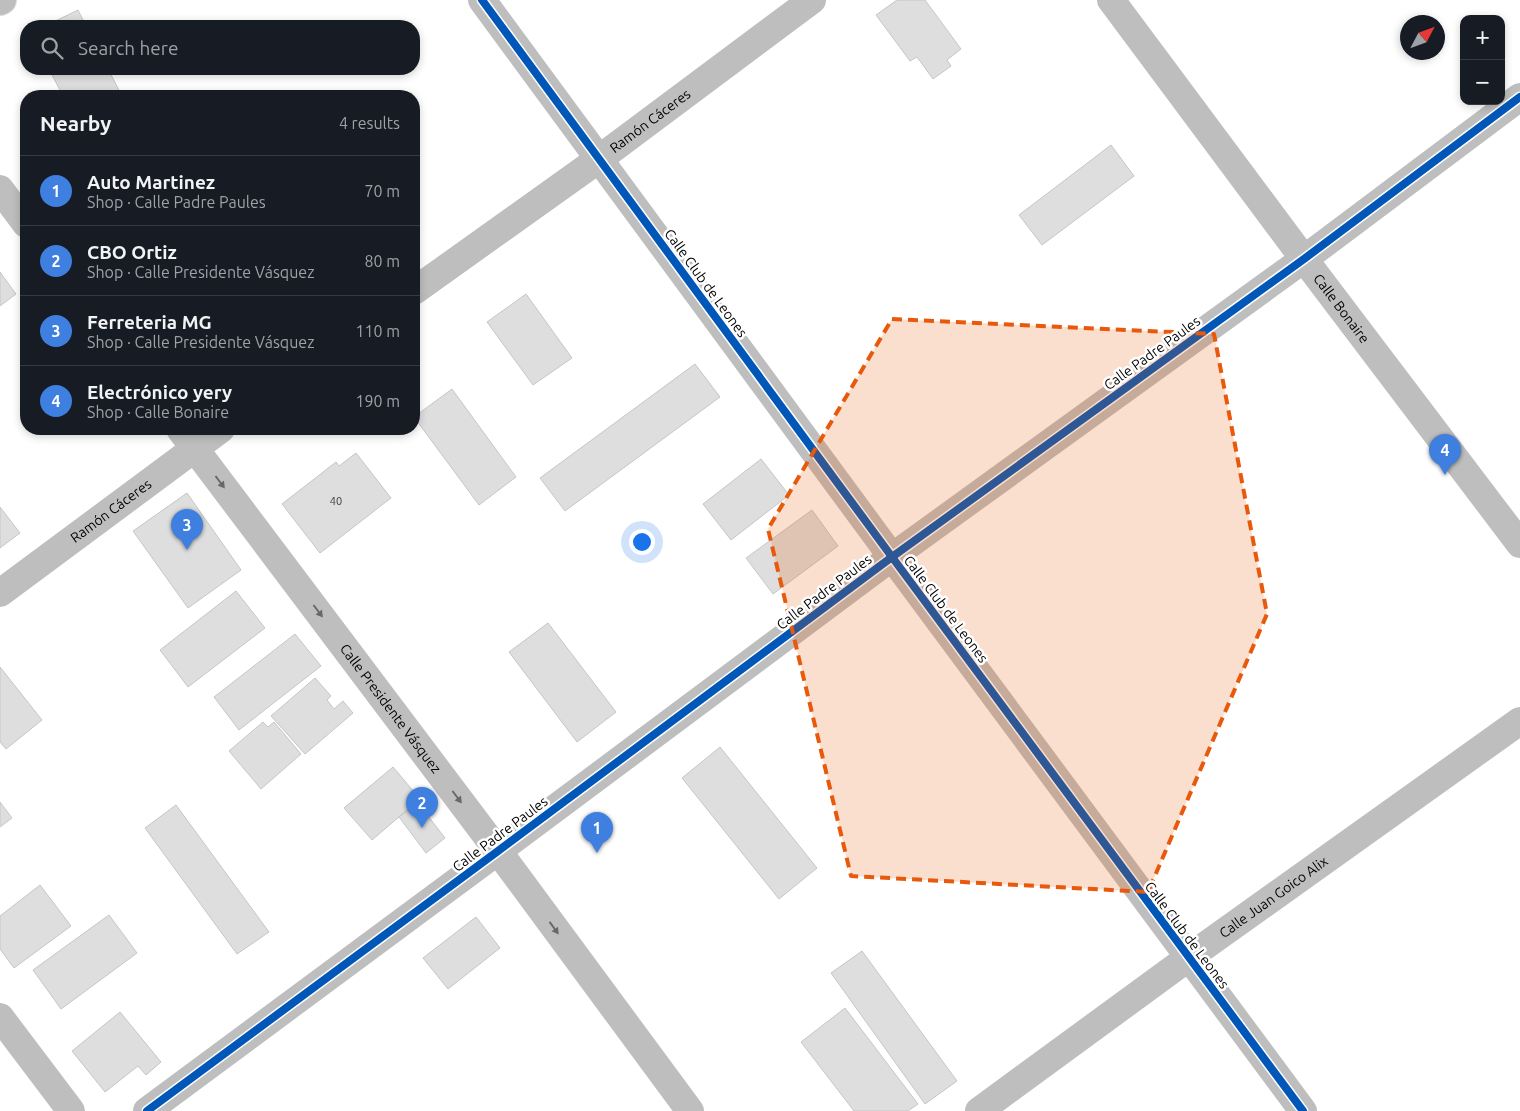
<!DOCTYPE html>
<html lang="en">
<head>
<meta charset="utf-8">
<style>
	:root { --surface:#171b24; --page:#20242c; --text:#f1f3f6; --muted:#9ea1a6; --line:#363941; --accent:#2563eb }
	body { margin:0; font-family:Ubuntu,sans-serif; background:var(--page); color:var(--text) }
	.controls { position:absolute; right:15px; top:15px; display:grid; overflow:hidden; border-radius:10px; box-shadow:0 2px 8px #0003 }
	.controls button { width:45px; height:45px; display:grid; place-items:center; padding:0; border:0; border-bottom:1px solid var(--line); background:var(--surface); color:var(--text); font:25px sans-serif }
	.compass { position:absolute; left:1400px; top:15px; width:45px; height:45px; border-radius:50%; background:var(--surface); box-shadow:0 2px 8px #0003; rotate:49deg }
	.you { position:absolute; left:641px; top:541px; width:18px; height:18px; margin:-12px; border:4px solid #fff; border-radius:50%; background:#1a73e8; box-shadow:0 0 0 8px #1a73e833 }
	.badge { display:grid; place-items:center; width:32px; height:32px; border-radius:50%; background:var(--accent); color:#fff; font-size:16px; font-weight:700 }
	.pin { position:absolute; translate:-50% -41px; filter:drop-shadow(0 1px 2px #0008) }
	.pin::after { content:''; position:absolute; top:26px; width:18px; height:15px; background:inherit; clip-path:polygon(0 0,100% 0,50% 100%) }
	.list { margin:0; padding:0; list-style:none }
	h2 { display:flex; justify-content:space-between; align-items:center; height:65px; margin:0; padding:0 20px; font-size:21px }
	h2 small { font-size:16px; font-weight:400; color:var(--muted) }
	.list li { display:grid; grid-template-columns:32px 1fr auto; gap:15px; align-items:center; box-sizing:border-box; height:70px; padding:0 20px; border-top:1px solid var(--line) }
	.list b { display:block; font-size:19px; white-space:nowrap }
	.list p { margin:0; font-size:16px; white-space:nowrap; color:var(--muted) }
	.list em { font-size:16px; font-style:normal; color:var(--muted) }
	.icon { flex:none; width:28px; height:28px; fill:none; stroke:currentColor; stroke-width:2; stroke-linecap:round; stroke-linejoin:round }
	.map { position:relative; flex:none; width:1520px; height:1111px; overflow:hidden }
	.search { position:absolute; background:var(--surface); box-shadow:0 2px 8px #0003; left:20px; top:20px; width:400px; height:55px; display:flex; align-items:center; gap:12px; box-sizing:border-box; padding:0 18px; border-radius:20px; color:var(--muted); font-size:19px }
	.panel { position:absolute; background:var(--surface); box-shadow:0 2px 8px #0003; left:20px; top:90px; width:400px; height:345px; border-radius:20px }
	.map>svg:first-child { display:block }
	.building { fill:#dedede; stroke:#c6c6c6 }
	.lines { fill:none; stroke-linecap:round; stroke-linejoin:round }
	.major-casing { stroke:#dbdbdb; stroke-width:30 }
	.minor { stroke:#bebebe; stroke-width:28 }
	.major { stroke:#bebebe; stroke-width:28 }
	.cycleway-casing { stroke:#fff; stroke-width:11 }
	.cycleway { stroke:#0057b8; stroke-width:8 }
	.oneway { fill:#686868 }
	.marked { fill:#e8590c; fill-opacity:0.2; stroke:#e8590c; stroke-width:4; stroke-dasharray:10 6; stroke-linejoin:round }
	.labels { text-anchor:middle; stroke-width:5; stroke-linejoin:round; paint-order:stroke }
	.number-label { font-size:11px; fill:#383838 }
	.street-label { font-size:14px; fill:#000; stroke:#fff }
</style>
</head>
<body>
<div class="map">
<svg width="1520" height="1111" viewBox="0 0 1520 1111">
	<rect width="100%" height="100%" fill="#fff"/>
	<!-- building -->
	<g class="building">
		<polygon points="897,0 925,0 961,49 947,60 951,66 933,79 917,57 910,61 876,15"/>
		<polygon points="78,10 86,26 45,26"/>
		<polygon points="49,69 108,69 122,96 63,96"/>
		<polygon points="1111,145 1134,176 1042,245 1019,215"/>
		<polygon points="0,272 16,294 0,306"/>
		<polygon points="526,294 572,358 533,385 487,322"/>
		<polygon points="695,364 720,397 565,511 540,478"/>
		<polygon points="452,389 516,477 479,505 414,417"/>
		<polygon points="356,453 391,498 320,553 282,504 336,462 339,466"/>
		<polygon points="761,459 789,495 731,540 703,504"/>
		<polygon points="187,493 241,570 188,608 133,531"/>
		<polygon points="0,507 20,533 0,548"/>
		<polygon points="812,510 838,546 773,594 746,558"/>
		<polygon points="236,591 265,628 188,687 160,650"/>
		<polygon points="548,623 616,712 577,742 509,652"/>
		<polygon points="295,634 321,666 239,730 214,697"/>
		<polygon points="0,667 42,720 6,749 0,742"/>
		<polygon points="315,678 331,696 327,700 334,709 343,701 353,713 305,754 271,716"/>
		<polygon points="263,722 268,727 274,722 301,754 261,789 229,751"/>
		<polygon points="720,747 817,868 779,899 682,778"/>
		<polygon points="393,767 420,799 372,840 344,808"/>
		<polygon points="0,802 12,818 0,827"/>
		<polygon points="418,803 445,838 426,853 399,817"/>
		<polygon points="176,805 269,932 237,954 145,828"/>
		<polygon points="40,885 71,926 14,968 0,949 0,916"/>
		<polygon points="109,915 137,953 61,1009 33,970"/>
		<polygon points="476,917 500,948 448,989 423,958"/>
		<polygon points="862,951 957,1081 925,1104 831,973"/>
		<polygon points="845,1008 918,1104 908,1111 854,1111 801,1042"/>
		<polygon points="120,1012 161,1062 146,1075 138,1066 105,1092 72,1051"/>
	</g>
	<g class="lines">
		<defs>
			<polyline id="major" points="0,1 2,0"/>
		</defs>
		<!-- major casing -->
		<use href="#major" class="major-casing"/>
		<!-- minor -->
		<g class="minor">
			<polyline points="482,0 892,557 1303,1111"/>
			<path id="s1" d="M1111 0 1304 259 1520 544"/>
			<polyline points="0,189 26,224"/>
			<path id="s2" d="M414 291 599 159 812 0"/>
			<path id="s3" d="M180 429 498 851 690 1111"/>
			<path id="s4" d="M0 593 221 429"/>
			<polyline points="0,1017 71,1111"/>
			<polyline points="147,1111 498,851 892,557 1304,259 1520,97"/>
			<path id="s5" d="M979 1111 1188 958 1520 721"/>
		</g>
		<!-- major -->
		<use href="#major" class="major"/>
		<defs>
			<g id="cycleway">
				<polyline points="482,0 892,557 1303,1111"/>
				<polyline points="147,1111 498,851 892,557 1304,259 1520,97"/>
			</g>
		</defs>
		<!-- cycleway casing -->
		<use href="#cycleway" class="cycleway-casing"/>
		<!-- cycleway -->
		<use href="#cycleway" class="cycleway"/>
	</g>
	<!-- one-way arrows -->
	<defs><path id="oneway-solid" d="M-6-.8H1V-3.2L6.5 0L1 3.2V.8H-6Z" transform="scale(1.25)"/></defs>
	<g class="oneway">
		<use href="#oneway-solid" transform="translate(220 482) rotate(53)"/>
		<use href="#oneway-solid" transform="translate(318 611) rotate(53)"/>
		<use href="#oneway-solid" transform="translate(457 797) rotate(53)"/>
		<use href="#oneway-solid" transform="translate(554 928) rotate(54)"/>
	</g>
	<!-- marked area -->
	<path class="marked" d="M892 319 1214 334 1267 614 1148 892 851 876 768 529Z"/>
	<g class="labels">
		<!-- number labels -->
		<g class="number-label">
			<text x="336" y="505">40</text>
		</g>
		<!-- street labels -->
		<g class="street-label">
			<text dy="5" stroke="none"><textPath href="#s2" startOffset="291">Ramón Cáceres</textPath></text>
			<text transform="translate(706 283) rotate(54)" y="5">Calle Club de Leones</text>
			<text dy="5" stroke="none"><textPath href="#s1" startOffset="385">Calle Bonaire</textPath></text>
			<text transform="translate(1152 353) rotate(-36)" y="5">Calle Padre Paules</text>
			<text dy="5" stroke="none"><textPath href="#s4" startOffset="138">Ramón Cáceres</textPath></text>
			<text transform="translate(824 592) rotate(-37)" y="5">Calle Padre Paules</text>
			<text transform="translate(946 609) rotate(53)" y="5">Calle Club de Leones</text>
			<text dy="5" stroke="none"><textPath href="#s3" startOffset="350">Calle Presidente Vásquez</textPath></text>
			<text transform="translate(500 834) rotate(-37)" y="5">Calle Padre Paules</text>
			<text dy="5" stroke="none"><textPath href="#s5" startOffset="364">Calle Juan Goico Alix</textPath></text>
			<text transform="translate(1187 935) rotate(53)" y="5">Calle Club de Leones</text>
		</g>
	</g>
</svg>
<div class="controls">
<button>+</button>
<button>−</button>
</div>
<svg class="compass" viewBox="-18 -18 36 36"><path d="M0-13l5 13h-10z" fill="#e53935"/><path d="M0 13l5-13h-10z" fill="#9ea1a6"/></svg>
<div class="you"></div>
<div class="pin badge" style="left:597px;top:853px;background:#3f7fe0">1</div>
<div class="pin badge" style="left:422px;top:828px;background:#3f7fe0">2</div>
<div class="pin badge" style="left:187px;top:550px;background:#3f7fe0">3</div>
<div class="pin badge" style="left:1445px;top:475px;background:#3f7fe0">4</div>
<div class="search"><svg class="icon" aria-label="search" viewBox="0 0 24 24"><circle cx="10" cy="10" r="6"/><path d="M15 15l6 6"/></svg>Search here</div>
<section class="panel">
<h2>Nearby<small>4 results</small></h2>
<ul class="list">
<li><span class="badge" style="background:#3f7fe0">1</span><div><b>Auto Martinez</b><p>Shop · Calle Padre Paules</p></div><em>70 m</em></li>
<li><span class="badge" style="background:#3f7fe0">2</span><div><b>CBO Ortiz</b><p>Shop · Calle Presidente Vásquez</p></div><em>80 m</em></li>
<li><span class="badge" style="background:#3f7fe0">3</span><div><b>Ferreteria MG</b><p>Shop · Calle Presidente Vásquez</p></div><em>110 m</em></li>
<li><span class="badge" style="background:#3f7fe0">4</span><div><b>Electrónico yery</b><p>Shop · Calle Bonaire</p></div><em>190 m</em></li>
</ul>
</section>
</div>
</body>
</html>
